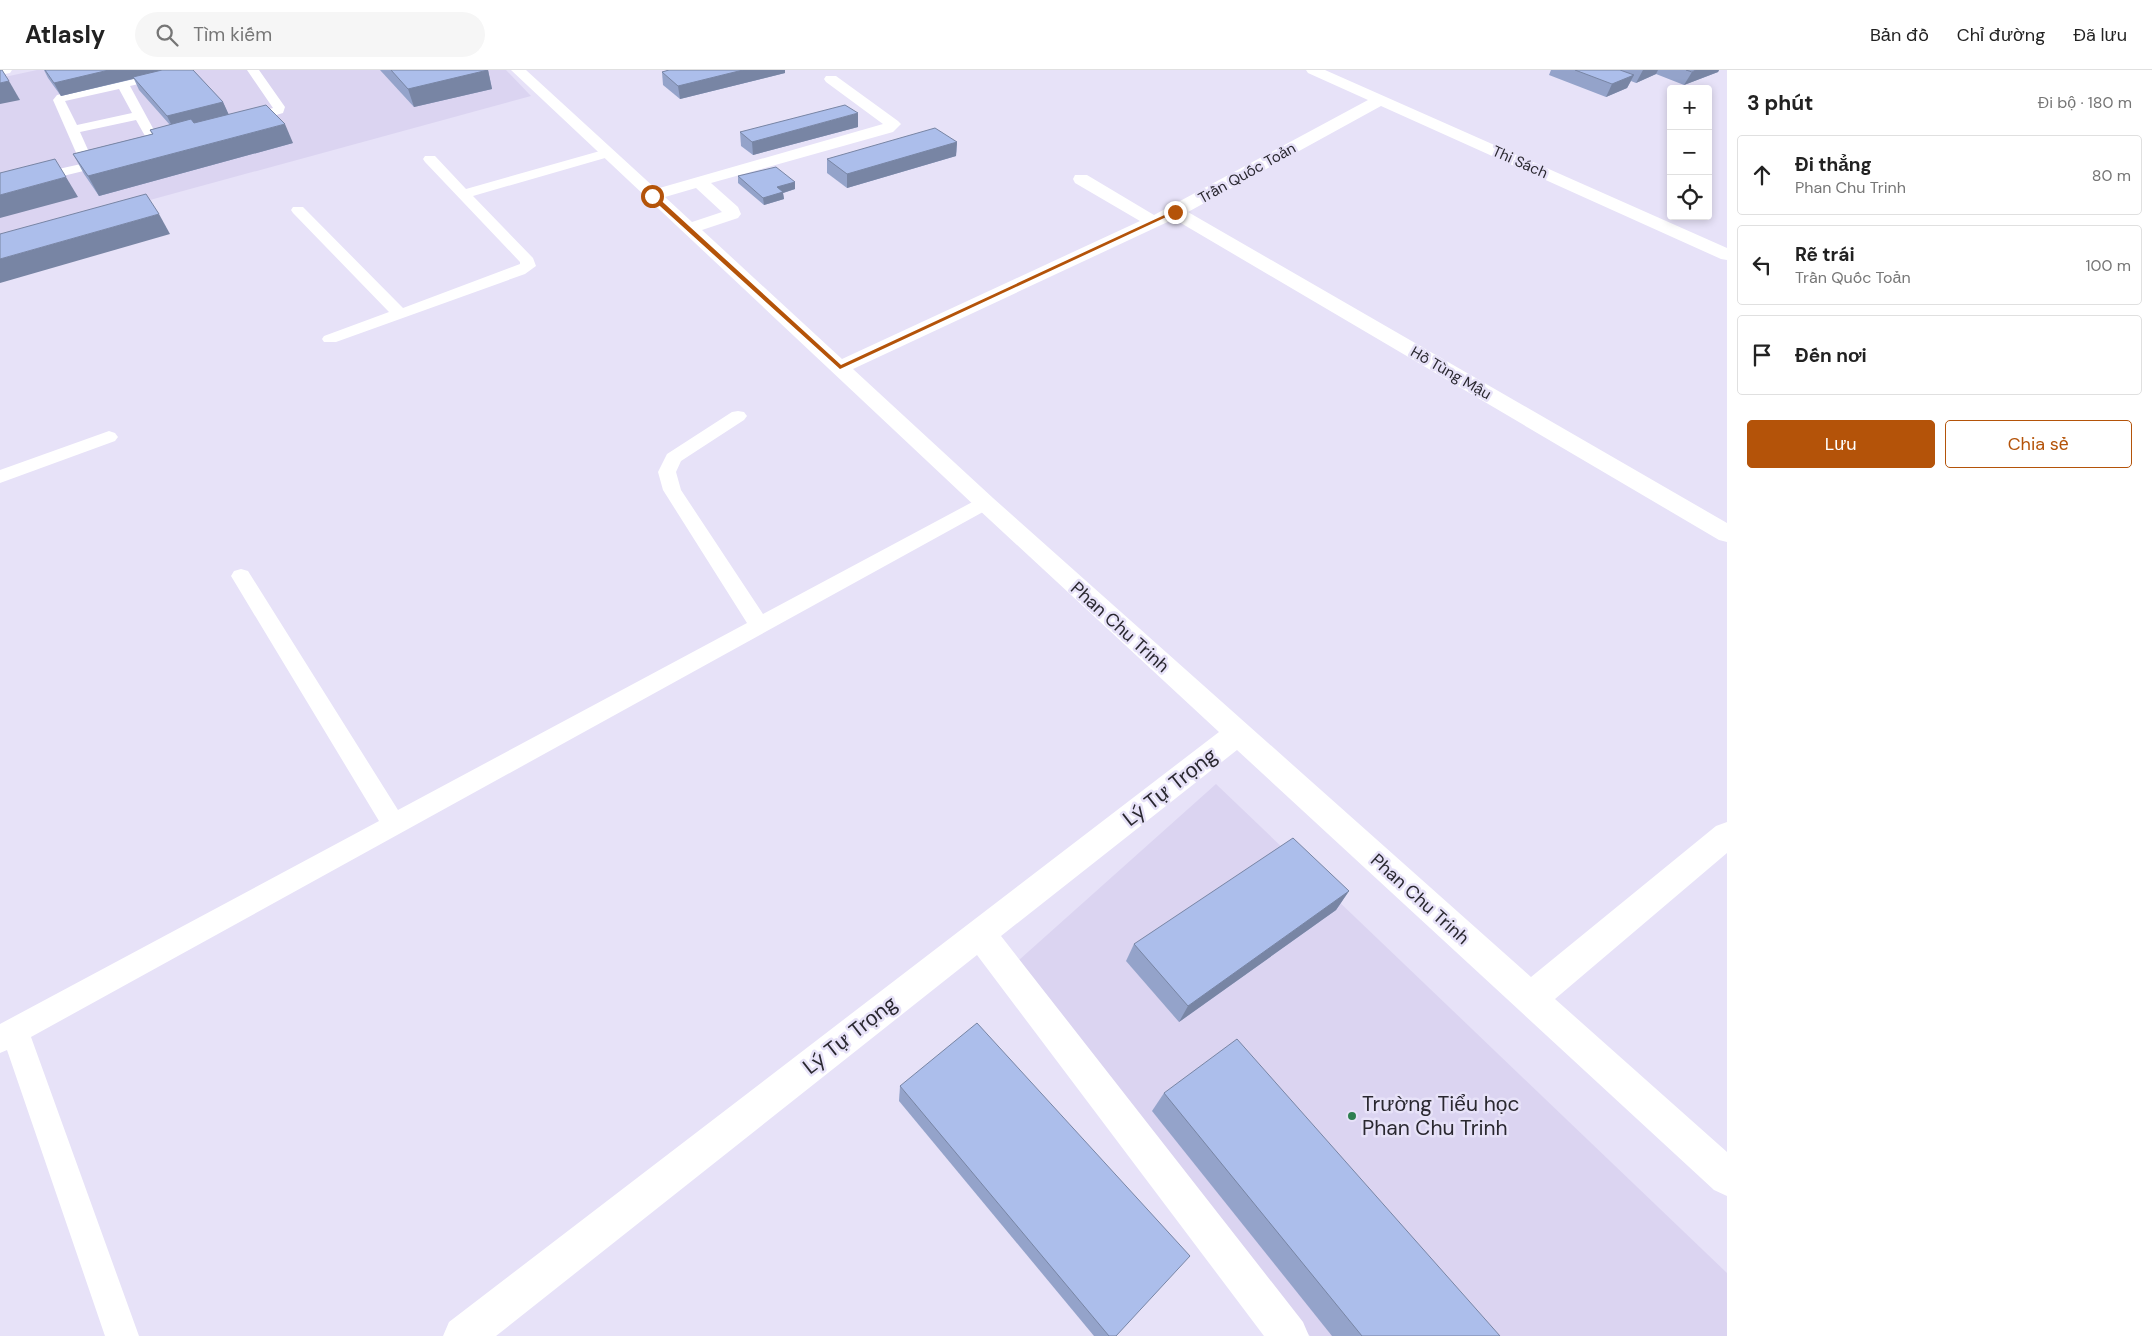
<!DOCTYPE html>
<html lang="vi">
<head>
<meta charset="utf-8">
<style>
	:root { --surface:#fff; --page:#f6f6f6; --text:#222; --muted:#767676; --line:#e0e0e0; --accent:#b45309 }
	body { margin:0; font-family:"DM Sans",sans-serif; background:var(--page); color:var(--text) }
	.controls { position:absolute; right:15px; top:15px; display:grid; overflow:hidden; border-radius:5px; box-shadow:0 2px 8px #0003 }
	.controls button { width:45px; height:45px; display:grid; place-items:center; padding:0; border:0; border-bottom:1px solid var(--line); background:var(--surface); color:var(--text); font:25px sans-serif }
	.stop { position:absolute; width:15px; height:15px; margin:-11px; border:4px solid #b45309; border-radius:50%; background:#fff }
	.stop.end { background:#b45309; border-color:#fff; box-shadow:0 1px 5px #0008 }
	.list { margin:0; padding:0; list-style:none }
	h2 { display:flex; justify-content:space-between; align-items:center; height:65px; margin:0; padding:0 20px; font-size:21px }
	h2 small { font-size:16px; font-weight:400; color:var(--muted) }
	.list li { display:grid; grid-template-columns:32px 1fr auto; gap:15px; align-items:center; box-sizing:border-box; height:80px; margin:0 10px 10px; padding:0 10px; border:1px solid var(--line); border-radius:5px }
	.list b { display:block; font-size:19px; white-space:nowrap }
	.list p { margin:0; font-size:16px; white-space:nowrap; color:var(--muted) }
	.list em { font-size:16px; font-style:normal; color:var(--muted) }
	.actions { display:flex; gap:10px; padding:15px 20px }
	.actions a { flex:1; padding:11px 0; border:1px solid var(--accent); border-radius:5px; text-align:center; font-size:18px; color:var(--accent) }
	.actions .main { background:var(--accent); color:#fff }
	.icon { flex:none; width:28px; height:28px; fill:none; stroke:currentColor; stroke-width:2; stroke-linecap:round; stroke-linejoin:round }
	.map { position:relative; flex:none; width:1727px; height:1266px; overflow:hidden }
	header { display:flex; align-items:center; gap:30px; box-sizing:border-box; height:70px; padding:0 25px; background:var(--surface); border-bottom:1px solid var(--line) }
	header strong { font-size:24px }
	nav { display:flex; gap:28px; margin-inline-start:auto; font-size:18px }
	.search { width:350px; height:45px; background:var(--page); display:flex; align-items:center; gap:12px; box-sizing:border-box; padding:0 18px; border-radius:28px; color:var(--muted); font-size:19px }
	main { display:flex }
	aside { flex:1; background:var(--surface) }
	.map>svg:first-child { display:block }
	.built { fill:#dbd4f1 }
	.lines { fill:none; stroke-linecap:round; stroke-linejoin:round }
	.lane { fill:#fff; fill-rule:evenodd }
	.street { fill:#fff; fill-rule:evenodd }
	.wall { fill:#94a3ca }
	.shaded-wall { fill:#7885a4 }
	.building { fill:#acbeeb; stroke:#7885a4 }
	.route { fill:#b45309 }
	.poi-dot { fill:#2e7f50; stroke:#e7e2f8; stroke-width:2 }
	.labels { text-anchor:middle; stroke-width:5; stroke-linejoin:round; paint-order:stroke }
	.far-street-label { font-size:15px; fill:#2a2830; stroke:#e7e2f8 }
	.street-label { font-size:18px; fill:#2a2830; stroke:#e7e2f8 }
	.near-street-label { font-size:21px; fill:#2a2830; stroke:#e7e2f8 }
	.near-poi-label { font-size:21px; fill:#2a2830; stroke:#e7e2f8; text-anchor:start }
</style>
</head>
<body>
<header>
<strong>Atlasly</strong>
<div class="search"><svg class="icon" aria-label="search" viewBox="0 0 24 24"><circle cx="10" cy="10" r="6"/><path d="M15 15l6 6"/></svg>Tìm kiếm</div>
<nav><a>Bản đồ</a><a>Chỉ đường</a><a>Đã lưu</a></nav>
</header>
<main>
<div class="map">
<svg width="1727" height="1266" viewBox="0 0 1727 1266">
	<rect width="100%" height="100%" fill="#e7e2f8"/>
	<!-- built -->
	<g class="built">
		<polygon points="37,0 506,0 531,26 0,171 0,8"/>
		<polygon points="1216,714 1727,1203 1727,1266 1310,1266 1019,890"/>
	</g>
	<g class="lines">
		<!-- lane -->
		<g class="lane">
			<path d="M169 0H191L189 2 130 16 161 73 159 80 139 87 134 86 132 83 149 73 136 50 80 62 93 91 103 88 110 92 108 95 59 107 54 106 52 103 54 100 81 94 53 30 57 25ZM119 19 132 43 77 55 65 31Z"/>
			<polygon points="247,0 259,0 285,37 283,43 245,54 241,53 239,50 241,47 273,38"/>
			<polygon points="607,79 614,83 612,86 473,126 533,188 536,196 525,204 336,272 324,272 322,269 324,266 389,242 293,143 291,140 293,137 303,137 403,238 520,194 520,192 425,92 423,89 425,86 435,86 466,119"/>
			<polygon points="738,341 744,342 747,346 744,350 681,391 676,402 681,420 763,544 978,429 985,427 992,429 995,433 992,437 31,967 139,1266 105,1266 7,980 0,983 0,954 379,751 231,506 234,501 241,499 248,501 398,740 747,553 663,420 658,402 667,384 732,342"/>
			<polygon points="109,361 115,363 118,367 115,371 0,413 0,400"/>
		</g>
		<!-- street -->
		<g class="street">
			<polygon points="0,0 12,0 10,3 0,5"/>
			<path d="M511 0H526L656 119 883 54 826 12 824 9 826 6H836L898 51 901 54 893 62 711 113 738 137 741 144 738 148 702 160 842 289 1140 151 1075 113 1073 109 1075 105H1087L1154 145 1368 30 1308 3 1306 0H1325L1727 178V190L1721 189 1381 36 1188 142 1727 453V472L1719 470 1174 149 853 299 993 428 1531 907 1716 756 1727 752V783L1555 929 1727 1082V1126L1714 1120 1237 680 1001 866 1303 1252 1309 1266H1264L977 885 496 1266H443L449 1252 1219 662 977 438ZM696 118 722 142 692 152 665 127Z"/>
		</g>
	</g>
	<!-- wall -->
	<g class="wall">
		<polygon points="44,0 193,0 223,32 228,44 293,73 99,126 84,104 73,84 152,64 150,60 170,55 139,20 134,9 61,26 48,8"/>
		<polygon points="380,0 488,0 492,19 414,37"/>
		<polygon points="669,0 785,0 785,3 680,29 663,15 662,2"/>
		<polygon points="1551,0 1719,0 1718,2 1684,15 1656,4 1636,13 1631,11 1627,18 1606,27 1549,5"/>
		<polygon points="858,57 753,85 741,76 740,62"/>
		<polygon points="957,72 956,86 847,118 827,103 827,89"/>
		<polygon points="738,106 795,112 795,119 783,123 784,129 764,135 738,113"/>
		<polygon points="1349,821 1336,840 1179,952 1126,891 1134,874"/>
		<polygon points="900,1016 1116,1266 1094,1266 899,1031"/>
		<polygon points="1164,1023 1500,1266 1332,1266 1152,1041"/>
	</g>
	<!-- shaded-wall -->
	<g class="shaded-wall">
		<polygon points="109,0 170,0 61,26 54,13"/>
		<polygon points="488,0 492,19 414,37 408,19"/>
		<polygon points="743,0 785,0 785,3 680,29 678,16"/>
		<polygon points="1643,0 1658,0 1656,4 1636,13"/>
		<polygon points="1696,0 1719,0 1718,2 1684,15 1692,2"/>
		<polygon points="1634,5 1627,18 1606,27 1612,14"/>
		<polygon points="9,11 20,30 0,34 0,13"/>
		<polygon points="223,32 229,45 174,60 167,46"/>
		<polygon points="858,43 858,57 753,85 752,72"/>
		<polygon points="285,54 293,73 99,126 88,106"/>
		<polygon points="957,72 956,86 847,118 847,104"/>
		<polygon points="66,107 78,127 0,148 0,125"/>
		<polygon points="795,112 795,119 783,123 784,129 764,135 763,128 777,117"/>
		<polygon points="159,144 170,164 0,213 0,189"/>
		<polygon points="1349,821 1336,840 1179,952 1188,936"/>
	</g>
	<!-- building -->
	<g class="building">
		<polygon points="0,0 2,0 9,11 0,13"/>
		<polygon points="45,0 109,0 54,13"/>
		<polygon points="162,0 193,0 223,32 167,46 133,7"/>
		<polygon points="391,0 488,0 408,19"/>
		<polygon points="669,0 743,0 678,16 662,2"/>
		<polygon points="1575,0 1620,0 1634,5 1612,14"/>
		<polygon points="1686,0 1696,0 1692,2"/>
		<polygon points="266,35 285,54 88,106 73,84 153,64 150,60 191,49 194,53"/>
		<polygon points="845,35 858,43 752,72 740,62"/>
		<polygon points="935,58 957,72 847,104 827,89"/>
		<polygon points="55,89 66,107 0,125 0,103"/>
		<polygon points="776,97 795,112 777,117 783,122 763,128 738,106"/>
		<polygon points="146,124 159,144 0,189 0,164"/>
		<polygon points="1293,768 1349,821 1188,936 1134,874"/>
		<polygon points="977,953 1190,1186 1116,1266 1109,1266 900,1016"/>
		<polygon points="1237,969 1500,1266 1362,1266 1164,1023"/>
	</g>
	<!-- route -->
	<polygon class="route" points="650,124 654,124 841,295 1173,141 1177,142 840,299 650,127"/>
	<!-- markers -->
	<circle class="poi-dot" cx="1352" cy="1046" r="5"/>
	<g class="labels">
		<!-- far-street labels -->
		<g class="far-street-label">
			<text transform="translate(1520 92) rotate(24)" y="5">Thi Sách</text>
			<text transform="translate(1247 103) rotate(-29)" y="5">Trần Quốc Toản</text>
			<text transform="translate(1451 303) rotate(30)" y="5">Hồ Tùng Mậu</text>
		</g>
		<!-- street labels -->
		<g class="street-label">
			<text transform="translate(1120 557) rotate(42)" y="6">Phan Chu Trinh</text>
			<text transform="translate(1420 829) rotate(42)" y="6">Phan Chu Trinh</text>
		</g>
		<!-- near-street labels -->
		<g class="near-street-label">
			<text transform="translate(1170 717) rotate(-38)" y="7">Lý Tự Trọng</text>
			<text transform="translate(850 965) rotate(-38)" y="7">Lý Tự Trọng</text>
		</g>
		<!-- near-poi labels -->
		<g class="near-poi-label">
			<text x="1362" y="1041">Trường Tiểu học<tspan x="1362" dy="24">Phan Chu Trinh</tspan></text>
		</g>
	</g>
</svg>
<div class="controls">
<button>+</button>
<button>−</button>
<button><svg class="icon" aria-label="locate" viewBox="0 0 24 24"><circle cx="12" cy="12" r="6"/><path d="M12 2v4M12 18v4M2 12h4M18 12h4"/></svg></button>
</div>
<div class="stop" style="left:652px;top:126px"></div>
<div class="stop end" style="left:1175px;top:142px"></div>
</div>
<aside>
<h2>3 phút<small>Đi bộ · 180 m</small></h2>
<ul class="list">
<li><svg class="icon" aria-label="ahead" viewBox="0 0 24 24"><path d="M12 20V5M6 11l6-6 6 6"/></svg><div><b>Đi thẳng</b><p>Phan Chu Trinh</p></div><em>80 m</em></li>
<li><svg class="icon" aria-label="left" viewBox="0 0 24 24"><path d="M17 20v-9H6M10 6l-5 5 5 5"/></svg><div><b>Rẽ trái</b><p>Trần Quốc Toản</p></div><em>100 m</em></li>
<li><svg class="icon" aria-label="arrive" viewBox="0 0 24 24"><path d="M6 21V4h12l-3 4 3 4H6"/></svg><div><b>Đến nơi</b></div></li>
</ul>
<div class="actions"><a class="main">Lưu</a><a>Chia sẻ</a></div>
</aside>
</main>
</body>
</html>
